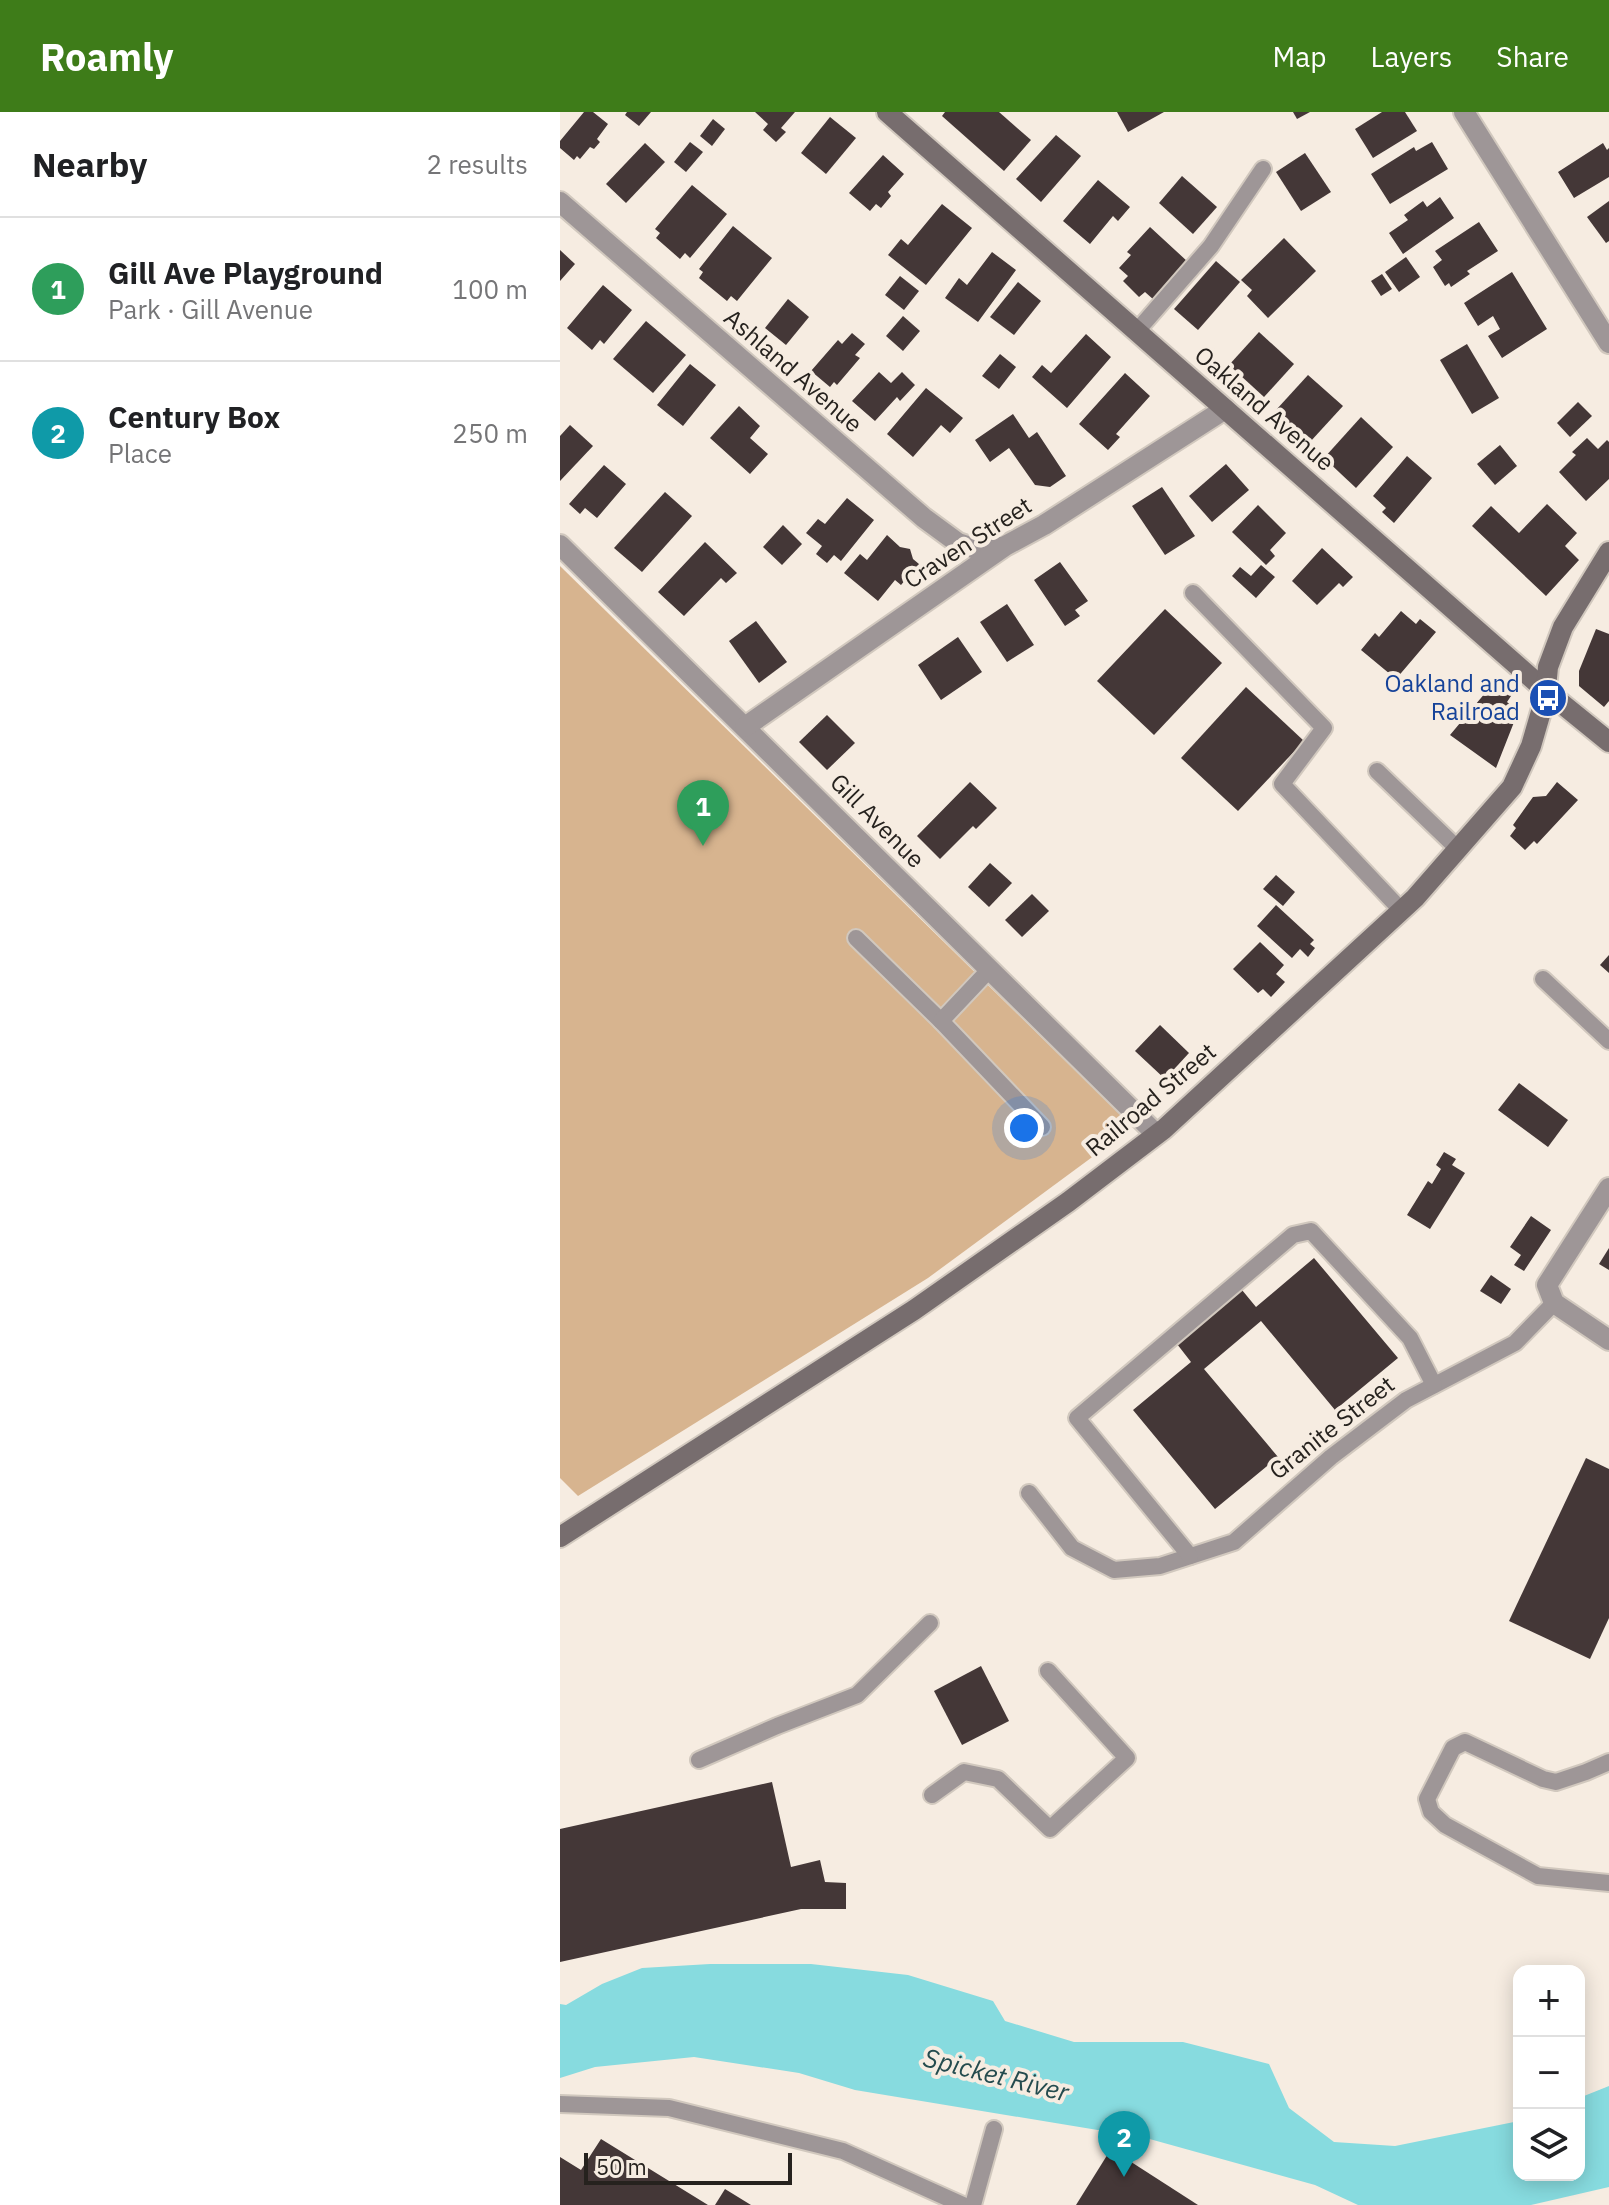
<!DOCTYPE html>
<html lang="en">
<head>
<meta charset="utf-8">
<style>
	:root { --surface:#fff; --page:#f6f6f6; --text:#202124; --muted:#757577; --line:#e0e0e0; --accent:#3e7c19 }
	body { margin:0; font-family:"IBM Plex Sans",sans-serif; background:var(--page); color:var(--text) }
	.controls { position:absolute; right:24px; bottom:24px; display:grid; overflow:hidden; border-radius:16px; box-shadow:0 4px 20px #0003 }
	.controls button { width:72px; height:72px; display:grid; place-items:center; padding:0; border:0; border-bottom:2px solid var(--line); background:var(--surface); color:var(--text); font:40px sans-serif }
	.scale { position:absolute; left:24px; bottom:20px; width:208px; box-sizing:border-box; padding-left:8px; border:4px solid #26221e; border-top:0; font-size:22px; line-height:28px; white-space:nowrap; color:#26221e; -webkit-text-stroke:6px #f6ece1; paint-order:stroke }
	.you { position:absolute; left:464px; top:1016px; width:28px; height:28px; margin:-20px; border:6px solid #fff; border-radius:50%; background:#1a73e8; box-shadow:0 0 0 12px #1a73e833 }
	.badge { display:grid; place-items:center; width:52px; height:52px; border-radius:50%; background:var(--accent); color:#fff; font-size:26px; font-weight:700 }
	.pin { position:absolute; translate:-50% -66px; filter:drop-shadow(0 2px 4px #0008) }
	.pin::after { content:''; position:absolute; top:42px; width:28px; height:24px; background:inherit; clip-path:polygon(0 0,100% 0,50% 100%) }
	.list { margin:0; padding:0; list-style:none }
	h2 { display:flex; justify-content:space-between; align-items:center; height:104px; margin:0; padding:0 32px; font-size:34px }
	h2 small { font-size:26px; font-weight:400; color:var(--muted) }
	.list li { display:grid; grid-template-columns:52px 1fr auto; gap:24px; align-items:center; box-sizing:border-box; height:144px; padding:0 32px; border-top:2px solid var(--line) }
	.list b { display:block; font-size:30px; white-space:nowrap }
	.list p { margin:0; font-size:26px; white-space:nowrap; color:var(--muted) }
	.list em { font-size:26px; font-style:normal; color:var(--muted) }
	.icon { flex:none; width:44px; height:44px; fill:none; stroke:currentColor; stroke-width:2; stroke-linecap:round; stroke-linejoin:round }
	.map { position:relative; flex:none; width:1049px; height:2093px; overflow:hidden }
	header { display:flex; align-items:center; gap:48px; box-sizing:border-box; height:112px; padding:0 40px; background:var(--accent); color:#fff }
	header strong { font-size:38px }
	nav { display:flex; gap:44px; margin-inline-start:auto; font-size:28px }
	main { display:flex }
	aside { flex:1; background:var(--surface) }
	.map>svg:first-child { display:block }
	.green { fill:#d7b48f }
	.water { fill:#87dbdf }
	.building { fill:#443737 }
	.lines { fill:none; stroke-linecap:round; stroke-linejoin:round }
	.lane-casing { stroke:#d1c8be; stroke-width:20 }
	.street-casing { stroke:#d1c8be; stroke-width:24 }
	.secondary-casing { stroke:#d1c8be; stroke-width:24 }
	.lane { stroke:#9e9697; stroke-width:16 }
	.street { stroke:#9e9697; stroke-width:20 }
	.secondary { stroke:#776d6e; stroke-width:20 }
	.labels { text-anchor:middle; stroke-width:8; stroke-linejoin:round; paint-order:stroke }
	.street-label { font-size:24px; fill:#26221e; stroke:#f6ece1 }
	.transit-label { font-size:24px; fill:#164399; stroke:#f6ece1; text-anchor:end }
	.water-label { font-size:26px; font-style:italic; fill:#244b4e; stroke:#f6ece1 }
</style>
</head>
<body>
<header>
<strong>Roamly</strong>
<nav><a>Map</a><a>Layers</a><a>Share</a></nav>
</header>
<main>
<aside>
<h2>Nearby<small>2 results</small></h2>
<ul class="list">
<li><span class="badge" style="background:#2e9e5b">1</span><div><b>Gill Ave Playground</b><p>Park · Gill Avenue</p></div><em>100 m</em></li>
<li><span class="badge" style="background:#0f9aa8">2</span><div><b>Century Box</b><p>Place</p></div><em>250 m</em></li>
</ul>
</aside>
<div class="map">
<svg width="1049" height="2093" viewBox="0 0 1049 2093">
	<rect width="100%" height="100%" fill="#f6ece1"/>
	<!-- green -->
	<polygon class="green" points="0,454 573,1015 368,1166 18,1384 0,1366"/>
	<!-- water -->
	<polygon class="water" points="150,1852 251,1852 348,1863 433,1889 445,1909 514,1930 623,1930 709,1952 729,1996 774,2030 835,2034 959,2009 959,2063 1019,2063 1019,1986 1049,1974 1049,2075 971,2093 798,2093 755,2073 586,2026 295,1978 239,1961 134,1945 35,1955 0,1966 0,1892 6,1893 42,1872 82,1856"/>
	<!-- building -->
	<g class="building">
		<polygon points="24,0 33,0 48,12 37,27 40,30 34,37 30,35 20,47 17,44 14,48 0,36 0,29"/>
		<polygon points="67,0 91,0 79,14 65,3"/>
		<polygon points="195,0 235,0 221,16 226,20 216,30 203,18 208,12"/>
		<polygon points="385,0 439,0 471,28 444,59 382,4"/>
		<polygon points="557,0 604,0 568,20"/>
		<polygon points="733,0 750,0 737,7"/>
		<polygon points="822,0 845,0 857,19 813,46 795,17"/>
		<polygon points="270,5 296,26 266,62 241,41"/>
		<polygon points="153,7 165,17 152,34 140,24"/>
		<polygon points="496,23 521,44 481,90 456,67"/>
		<polygon points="130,30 143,40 126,60 114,50"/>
		<polygon points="872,30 888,57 830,92 811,62 854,35 856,39"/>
		<polygon points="85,31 105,50 66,91 46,72"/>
		<polygon points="1043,31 1047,38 1049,36 1049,65 1014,86 998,60"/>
		<polygon points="745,41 771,80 741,99 716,60"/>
		<polygon points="323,43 344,62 328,80 331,84 321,96 316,92 310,99 289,81"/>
		<polygon points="622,64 657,95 633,122 599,91"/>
		<polygon points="538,68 570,95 558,109 553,104 530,132 503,109"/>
		<polygon points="132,73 167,102 130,146 125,141 120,147 96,126 100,121 95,117"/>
		<polygon points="880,85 894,106 843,142 829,121 848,108 844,103 863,89 867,95"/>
		<polygon points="1049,89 1049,129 1046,131 1027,105"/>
		<polygon points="382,92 412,116 366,173 328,143 341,127 348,133"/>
		<polygon points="919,110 938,139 907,159 910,162 891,175 889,171 885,174 873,155 882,148 875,139"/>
		<polygon points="173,114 212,146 177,189 171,184 167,189 139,166 143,160 139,157"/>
		<polygon points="590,115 628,150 594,188 585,180 579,185 563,169 568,164 559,156 571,143 567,140"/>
		<polygon points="724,126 756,159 708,206 687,184 692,178 681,168"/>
		<polygon points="0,138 15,152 0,169"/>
		<polygon points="432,140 456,158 418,210 385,186 399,166 407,173"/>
		<polygon points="846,145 860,165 839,180 825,160"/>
		<polygon points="656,149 680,170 638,218 614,197"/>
		<polygon points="952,160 987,217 942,246 928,224 940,217 933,204 918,214 904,191"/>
		<polygon points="822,162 832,177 821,184 811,169"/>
		<polygon points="340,164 359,179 344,198 325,183"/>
		<polygon points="458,170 481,189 454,223 430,205"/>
		<polygon points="43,173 72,198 44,232 40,228 32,238 7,216"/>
		<polygon points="228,187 249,205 226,233 205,216"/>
		<polygon points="343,204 360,219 343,239 326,224"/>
		<polygon points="86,209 126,243 93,281 53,247"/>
		<polygon points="699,220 734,252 704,285 669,253"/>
		<polygon points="292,221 305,232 295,243 300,246 277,273 274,270 270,275 251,259 278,228 282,232"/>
		<polygon points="526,222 551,245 507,296 472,265 482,253 491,261"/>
		<polygon points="907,232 939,286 912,302 880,248"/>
		<polygon points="440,242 456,255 439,277 422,264"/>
		<polygon points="130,252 156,273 123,314 97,293"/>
		<polygon points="319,260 331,271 342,260 355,273 340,289 337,285 315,309 292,289"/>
		<polygon points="565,261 590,284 556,322 560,325 548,338 519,312"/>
		<polygon points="748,263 783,294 750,330 716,298"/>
		<polygon points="366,276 403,306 390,321 381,313 353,345 327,322"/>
		<polygon points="1018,290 1032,304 1010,325 997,311"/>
		<polygon points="179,294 200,314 190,326 208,342 190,362 150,326"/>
		<polygon points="453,302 469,326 477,320 506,364 490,375 475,373 449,336 430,350 415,328"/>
		<polygon points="801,305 833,335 796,376 764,346"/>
		<polygon points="10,313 33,334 0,369 0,324"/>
		<polygon points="1027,326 1038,337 1047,328 1049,330 1049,367 1026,389 999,360 1016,343 1012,340"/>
		<polygon points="940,333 957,354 935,373 917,352"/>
		<polygon points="847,344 872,366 834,411 822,400 826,396 813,384"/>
		<polygon points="666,352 689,378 652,410 629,384"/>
		<polygon points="44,353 66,372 37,406 25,396 20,402 9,392"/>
		<polygon points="602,375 635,424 605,443 572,394"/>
		<polygon points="105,380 132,404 82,460 54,436"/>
		<polygon points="287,386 314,408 281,449 274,443 267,451 256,442 262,434 246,421 258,407 265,412"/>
		<polygon points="987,392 1017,421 1005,434 1019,448 986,484 912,414 931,394 959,421"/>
		<polygon points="698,393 726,421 710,438 715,444 706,453 672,420"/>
		<polygon points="223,413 242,432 222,453 203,435"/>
		<polygon points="327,423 340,435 350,437 353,447 359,452 341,473 335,468 318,489 284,461 300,442 307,448"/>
		<polygon points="145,430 177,461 166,471 161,466 124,504 98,480"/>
		<polygon points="762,436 793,465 783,475 779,471 757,493 732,469"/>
		<polygon points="500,450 528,489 515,498 520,504 505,514 474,468"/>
		<polygon points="701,453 715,465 696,486 672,464 680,455 691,464"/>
		<polygon points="447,492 474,533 447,550 420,510"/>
		<polygon points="605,497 662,551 594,623 537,569"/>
		<polygon points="841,499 856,512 860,507 876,520 836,567 801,538 815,521 819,525"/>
		<polygon points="196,509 227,550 199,571 169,529"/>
		<polygon points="1036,517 1049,522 1049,589 1044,595 1019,574 1019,559"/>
		<polygon points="398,525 422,560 381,588 358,553"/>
		<polygon points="936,568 953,581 947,590 958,600 936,656 890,623"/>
		<polygon points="686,575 744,629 678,699 621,646"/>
		<polygon points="267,603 295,631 267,658 239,630"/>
		<polygon points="410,670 437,696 416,717 413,714 380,747 357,724"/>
		<polygon points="997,670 1018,688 977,732 974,729 965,738 950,724 956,716 953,713 973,685 986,684"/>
		<polygon points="430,751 452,771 429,795 408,775"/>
		<polygon points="716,763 735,780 723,794 703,777"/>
		<polygon points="472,782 489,799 462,825 445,808"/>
		<polygon points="716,793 754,828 750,832 755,836 748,845 740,837 732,846 697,814"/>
		<polygon points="700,830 724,853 716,862 725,870 711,885 703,877 698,881 673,857"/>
		<polygon points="1049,843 1049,861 1040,853"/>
		<polygon points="600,913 629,941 605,967 575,939"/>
		<polygon points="959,971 1008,1008 988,1035 938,998"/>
		<polygon points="884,1040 896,1047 892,1053 905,1061 870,1117 847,1103 868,1069 872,1072 881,1057 876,1053"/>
		<polygon points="971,1104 991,1118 964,1159 954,1153 961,1143 950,1135"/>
		<polygon points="1049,1136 1049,1158 1039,1152"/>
		<polygon points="754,1146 838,1246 775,1298 701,1209 644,1257 718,1345 655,1397 573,1298 631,1250 617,1232 682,1178 696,1195"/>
		<polygon points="931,1163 951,1177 941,1192 920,1179"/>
		<polygon points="1026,1346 1049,1357 1049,1506 1030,1547 949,1509"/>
		<polygon points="421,1554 449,1609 402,1633 374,1579"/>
		<polygon points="212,1670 231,1755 260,1748 265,1770 286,1771 286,1797 241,1797 0,1850 0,1717"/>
		<polygon points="41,2027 148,2093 0,2093 0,2045 21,2058"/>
		<polygon points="551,2037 638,2093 516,2093"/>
		<polygon points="165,2077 191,2093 155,2093"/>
	</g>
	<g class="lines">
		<defs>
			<g id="lane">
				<polyline points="577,219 651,134 703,57"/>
				<polyline points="633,481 764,616 722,672 841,798"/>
				<polyline points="817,659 898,737"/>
				<polyline points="296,826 381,909"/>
				<polyline points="430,857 381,909 482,1015"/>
				<polyline points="983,867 1049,929"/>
				<polyline points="469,1381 512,1436 554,1458 600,1454 674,1430 771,1345 846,1288 955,1231 994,1191"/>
				<polyline points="630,1444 517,1306 733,1123 751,1119 850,1226 874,1273"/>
				<polyline points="139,1648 217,1614 297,1583 370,1511"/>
				<polyline points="1049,1650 1026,1660 996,1670 983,1667 905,1630 893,1636 867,1687 871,1700 885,1713 978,1764 1049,1771"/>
				<polyline points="372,1683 404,1660 438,1667 490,1717 567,1646 488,1559"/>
				<polyline points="0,1992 109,1996 283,2039 403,2093"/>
				<polyline points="413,2093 434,2017"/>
			</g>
			<g id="street">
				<polyline points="904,0 1049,231"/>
				<polyline points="0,90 364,406 398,431 422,439 440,435"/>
				<polyline points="0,433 596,1022"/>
				<polyline points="185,615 445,434 484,413 665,297"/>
				<polyline points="1049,1076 987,1173 994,1191 1049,1228"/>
			</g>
			<g id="secondary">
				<polyline points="327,0 985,578 1049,630"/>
				<polyline points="0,1425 354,1198 508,1090 604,1017 855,786 952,675 971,634 985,586 988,555 1003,515 1049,440"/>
			</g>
		</defs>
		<!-- lane casing -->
		<use href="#lane" class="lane-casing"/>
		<!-- street casing -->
		<use href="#street" class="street-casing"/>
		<!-- secondary casing -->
		<use href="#secondary" class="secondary-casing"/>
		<!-- lane -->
		<use href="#lane" class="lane"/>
		<!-- street -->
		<use href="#street" class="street"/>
		<!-- secondary -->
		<use href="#secondary" class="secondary"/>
	</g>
	<!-- icons -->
	<defs>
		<symbol id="bus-disc" viewBox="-11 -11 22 22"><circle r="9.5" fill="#1a4fb4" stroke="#f6ece1"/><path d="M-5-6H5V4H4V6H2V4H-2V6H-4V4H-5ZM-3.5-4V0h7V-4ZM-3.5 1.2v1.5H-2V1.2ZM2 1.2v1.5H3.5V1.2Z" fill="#fff"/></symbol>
	</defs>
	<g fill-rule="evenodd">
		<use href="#bus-disc" x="966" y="564" width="44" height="44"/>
	</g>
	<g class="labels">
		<!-- street labels -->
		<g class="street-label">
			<text transform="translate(233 259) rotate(41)" y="8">Ashland Avenue</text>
			<text transform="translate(704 297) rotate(41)" y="8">Oakland Avenue</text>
			<text transform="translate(408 431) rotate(-33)" y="8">Craven Street</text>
			<text transform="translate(317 709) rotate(45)" y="8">Gill Avenue</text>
			<text transform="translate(591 988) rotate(-40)" y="8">Railroad Street</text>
			<text transform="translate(772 1316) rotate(-38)" y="8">Granite Street</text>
		</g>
		<!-- transit labels -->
		<g class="transit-label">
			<text x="960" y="580">Oakland and<tspan x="960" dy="28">Railroad</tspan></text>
		</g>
		<!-- water labels -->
		<g class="water-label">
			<text transform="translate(436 1963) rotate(14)" y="9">Spicket River</text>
		</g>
	</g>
</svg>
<div class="controls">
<button>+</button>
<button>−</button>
<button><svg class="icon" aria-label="layers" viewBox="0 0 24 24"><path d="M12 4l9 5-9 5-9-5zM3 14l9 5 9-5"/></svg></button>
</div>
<div class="scale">50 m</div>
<div class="you"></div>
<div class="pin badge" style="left:143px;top:734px;background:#2e9e5b">1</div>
<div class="pin badge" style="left:564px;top:2065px;background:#0f9aa8">2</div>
</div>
</main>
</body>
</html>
